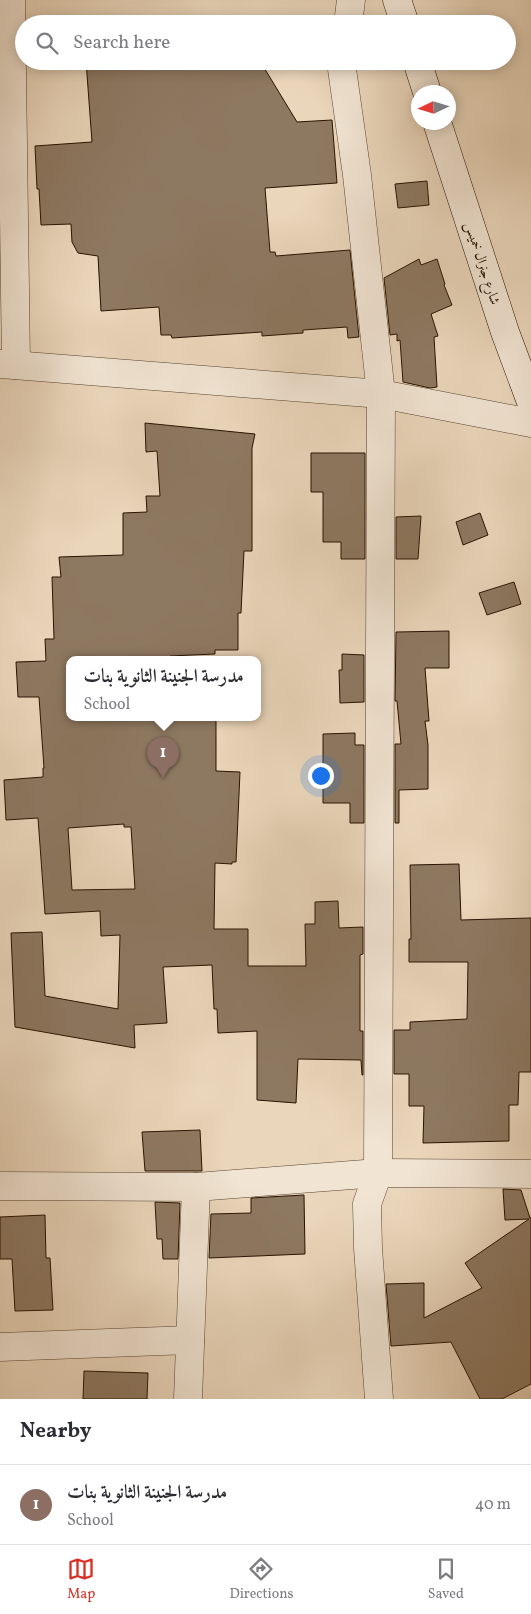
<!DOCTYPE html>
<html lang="en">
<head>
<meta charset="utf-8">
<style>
	:root { --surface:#fff; --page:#f2f2f3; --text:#2b2b33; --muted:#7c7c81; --line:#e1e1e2; --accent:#d93025 }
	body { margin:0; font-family:Vollkorn,Amiri,serif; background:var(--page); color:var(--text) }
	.compass { position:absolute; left:411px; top:85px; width:45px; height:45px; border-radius:50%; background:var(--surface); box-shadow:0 2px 12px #0003; rotate:266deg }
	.you { position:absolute; left:320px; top:775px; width:18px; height:18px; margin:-12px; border:4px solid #fff; border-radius:50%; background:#1a73e8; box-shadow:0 0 0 8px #1a73e833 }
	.badge { display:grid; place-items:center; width:32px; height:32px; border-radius:50%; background:var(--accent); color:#fff; font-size:16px; font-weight:700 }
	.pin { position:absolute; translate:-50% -41px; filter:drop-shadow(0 1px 2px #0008) }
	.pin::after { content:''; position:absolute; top:26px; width:18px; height:15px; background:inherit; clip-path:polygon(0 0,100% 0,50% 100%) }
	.popup { position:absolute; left:66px; top:656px; width:195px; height:65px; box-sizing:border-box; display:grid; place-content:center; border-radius:10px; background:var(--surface); filter:drop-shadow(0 1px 4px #0005); font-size:16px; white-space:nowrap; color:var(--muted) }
	.popup b { font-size:19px; color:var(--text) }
	.popup::after { content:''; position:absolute; left:50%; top:100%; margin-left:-10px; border:10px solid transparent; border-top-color:var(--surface) }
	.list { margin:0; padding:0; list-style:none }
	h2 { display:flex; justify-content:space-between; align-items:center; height:65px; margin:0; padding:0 20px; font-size:21px }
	h2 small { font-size:16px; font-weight:400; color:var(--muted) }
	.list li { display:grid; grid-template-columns:32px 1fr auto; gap:15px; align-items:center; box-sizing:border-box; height:80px; padding:0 20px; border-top:1px solid var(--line) }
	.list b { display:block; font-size:19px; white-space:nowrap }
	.list p { margin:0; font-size:16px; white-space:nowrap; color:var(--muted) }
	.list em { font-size:16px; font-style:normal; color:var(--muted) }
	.icon { flex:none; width:28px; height:28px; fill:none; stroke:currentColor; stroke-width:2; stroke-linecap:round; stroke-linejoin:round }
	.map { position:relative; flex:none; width:531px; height:1399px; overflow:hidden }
	.search { position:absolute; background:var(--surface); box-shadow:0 2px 12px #0003; left:15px; right:15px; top:15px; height:55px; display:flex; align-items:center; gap:12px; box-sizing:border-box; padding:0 18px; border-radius:28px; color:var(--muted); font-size:19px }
	.sheet { height:145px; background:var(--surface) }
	nav { display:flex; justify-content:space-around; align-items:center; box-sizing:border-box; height:70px; border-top:1px solid var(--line); background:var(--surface); font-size:14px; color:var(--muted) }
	nav a { display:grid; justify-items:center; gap:2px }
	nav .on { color:var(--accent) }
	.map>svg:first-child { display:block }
	.building { fill:#8d7861; stroke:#281200; fill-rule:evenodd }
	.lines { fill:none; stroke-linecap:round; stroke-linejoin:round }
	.street-casing { stroke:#58432f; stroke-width:29 }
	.secondary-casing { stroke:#281200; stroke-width:29 }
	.street { stroke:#f1e4d3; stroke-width:28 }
	.secondary { stroke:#f1e4d3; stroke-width:28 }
	.labels { text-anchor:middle; stroke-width:4; stroke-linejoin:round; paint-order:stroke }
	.street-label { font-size:14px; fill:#281200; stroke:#f1e4d3 }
</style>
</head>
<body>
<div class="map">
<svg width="531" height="1399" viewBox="0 0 531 1399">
	<rect width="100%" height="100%" fill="#ead6bb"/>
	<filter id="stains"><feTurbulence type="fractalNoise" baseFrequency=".004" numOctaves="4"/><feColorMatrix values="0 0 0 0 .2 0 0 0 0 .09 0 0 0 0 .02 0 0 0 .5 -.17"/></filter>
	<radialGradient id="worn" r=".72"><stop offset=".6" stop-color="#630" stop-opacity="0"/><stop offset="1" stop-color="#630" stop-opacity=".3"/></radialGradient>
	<!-- building -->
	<g class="building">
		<polygon points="86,61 260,61 297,122 332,120 337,183 265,188 270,252 275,252 276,256 350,250 359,337 348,338 347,327 303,330 303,333 262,336 262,332 172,338 171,335 161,335 159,307 101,311 98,256 78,253 72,242 71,224 41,225 39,189 37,189 35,146 92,142"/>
		<polygon points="427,181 429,205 398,208 395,184"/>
		<polygon points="419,259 421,265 437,259 445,284 444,285 452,305 431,314 438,336 434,337 437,387 430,388 403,382 400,340 397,341 397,334 390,335 384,278"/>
		<path d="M145 423 255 434 252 448V551H244L241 613H238V650H215V654L170 656V659H69V717H216V771L240 772 236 862H232V864L215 863 214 929H248V966H306L305 924H315V902L338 901 339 928 363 927V954L360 955V1031H363V1075H362L361 1060 298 1059 296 1103 257 1100V1031L218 1033 217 1009H214L212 965 163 967 167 1023 134 1025 135 1048 15 1027 11 933 42 932 45 996 118 1009 120 935 101 936 100 911 45 914 38 818 6 820 4 780 43 777V768H44L39 697H18L16 662 46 661 45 639H54L52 577H61L59 557 123 555V513L147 512 146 496H160L157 451 146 452ZM124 824V827H131L135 889 72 890 68 828Z"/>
		<polygon points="311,453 365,453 365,559 341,559 341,542 323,542 323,492 311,492"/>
		<polygon points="480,513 488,535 463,545 456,522"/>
		<polygon points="421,516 418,559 396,559 396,517"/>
		<polygon points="514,582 521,604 487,615 479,593"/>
		<polygon points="449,631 449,668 425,668 429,721 425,721 428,745 428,789 399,790 399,823 395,823 395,744 401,744 397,701 395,701 396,632"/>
		<polygon points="342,654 364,655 364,702 340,703 339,670 342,670"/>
		<polygon points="355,733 355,745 364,745 364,823 350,823 350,803 323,803 323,734"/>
		<polygon points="459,864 461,920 531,918 531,1072 519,1072 518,1105 509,1105 509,1141 423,1143 424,1106 409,1106 409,1074 394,1074 394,1030 410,1030 410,1022 467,1019 468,962 409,962 409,939 411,939 410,865"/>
		<polygon points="200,1130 202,1171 145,1171 142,1132"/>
		<polygon points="503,1189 521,1190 530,1218 531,1217 531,1384 502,1399 480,1399 451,1342 391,1346 386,1284 424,1283 424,1318 482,1288 465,1263 529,1219 505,1220"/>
		<polygon points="304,1195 305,1254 209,1258 211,1214 251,1213 251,1198"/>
		<polygon points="155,1202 180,1203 178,1259 163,1259 162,1239 157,1239"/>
		<polygon points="45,1215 46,1258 50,1258 53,1310 15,1311 12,1259 0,1259 0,1217"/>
		<polygon points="84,1371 148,1373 147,1399 83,1399"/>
	</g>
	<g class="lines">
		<defs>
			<g id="street">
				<polyline points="11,0 16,365"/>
				<polyline points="348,24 351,0"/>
				<polyline points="343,61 342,69 357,175 381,394 378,1173 367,1204 368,1248 379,1399"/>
				<polyline points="0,364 381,394 531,423"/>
				<polyline points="0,1186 196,1187 378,1173 531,1174"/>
				<polyline points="0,1347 190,1340"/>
				<polyline points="188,1399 196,1187"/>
			</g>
			<g id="secondary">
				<polyline points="397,0 405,24"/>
				<polyline points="417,61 427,92"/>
				<polyline points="437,122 505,332 531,402"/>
			</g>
		</defs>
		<!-- street casing -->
		<use href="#street" class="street-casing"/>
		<!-- secondary casing -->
		<use href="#secondary" class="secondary-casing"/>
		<!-- street -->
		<use href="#street" class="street"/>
		<!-- secondary -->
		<use href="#secondary" class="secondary"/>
	</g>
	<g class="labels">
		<!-- street labels -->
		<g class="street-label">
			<text transform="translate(483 263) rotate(72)" y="5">شارع جنرال خميس</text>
		</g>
	</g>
	<rect width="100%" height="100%" filter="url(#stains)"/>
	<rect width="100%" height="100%" fill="url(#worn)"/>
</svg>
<svg class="compass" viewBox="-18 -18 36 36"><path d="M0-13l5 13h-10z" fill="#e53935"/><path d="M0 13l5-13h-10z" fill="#7c7c81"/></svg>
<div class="you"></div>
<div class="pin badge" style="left:163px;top:778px;background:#8d6e63">1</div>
<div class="popup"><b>مدرسة الجنينة الثانوية بنات</b>School</div>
<div class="search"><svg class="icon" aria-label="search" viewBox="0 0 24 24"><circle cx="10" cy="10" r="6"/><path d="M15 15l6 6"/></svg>Search here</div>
</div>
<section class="sheet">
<h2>Nearby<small></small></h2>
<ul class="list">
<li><span class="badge" style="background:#8d6e63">1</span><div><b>مدرسة الجنينة الثانوية بنات</b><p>School</p></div><em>40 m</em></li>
</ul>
</section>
<nav>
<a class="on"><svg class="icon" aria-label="map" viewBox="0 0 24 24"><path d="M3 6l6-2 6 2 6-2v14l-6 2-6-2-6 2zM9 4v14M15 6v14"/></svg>Map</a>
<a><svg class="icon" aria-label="directions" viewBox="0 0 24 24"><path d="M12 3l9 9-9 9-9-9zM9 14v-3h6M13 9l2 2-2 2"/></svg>Directions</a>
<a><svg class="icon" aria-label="saved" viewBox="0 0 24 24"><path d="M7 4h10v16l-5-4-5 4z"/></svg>Saved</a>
</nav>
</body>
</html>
